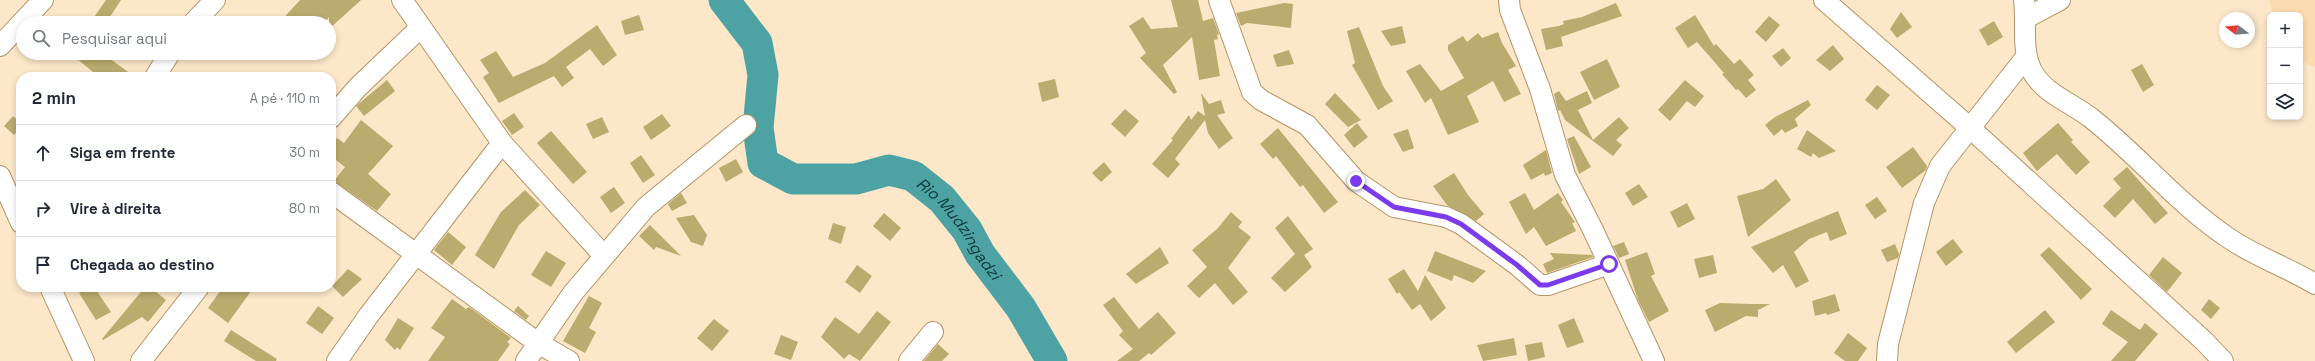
<!DOCTYPE html>
<html lang="pt">
<head>
<meta charset="utf-8">
<style>
	:root { --surface:#fff; --page:#f2f2f3; --text:#1f2937; --muted:#747a83; --line:#e0e1e3 }
	body { margin:0; font-family:"Space Grotesk",sans-serif; background:var(--page); color:var(--text) }
	.controls { position:absolute; right:12px; top:12px; display:grid; overflow:hidden; border-radius:8px; box-shadow:0 2px 6px #0003 }
	.controls button { width:36px; height:36px; display:grid; place-items:center; padding:0; border:0; border-bottom:1px solid var(--line); background:var(--surface); color:var(--text); font:20px sans-serif }
	.compass { position:absolute; left:2219px; top:12px; width:36px; height:36px; border-radius:50%; background:var(--surface); box-shadow:0 2px 6px #0003; rotate:286deg }
	.stop { position:absolute; width:12px; height:12px; margin:-9px; border:3px solid #7c3aed; border-radius:50%; background:#fff }
	.stop.end { background:#7c3aed; border-color:#fff; box-shadow:0 1px 4px #0008 }
	.list { margin:0; padding:0; list-style:none }
	h2 { display:flex; justify-content:space-between; align-items:center; height:52px; margin:0; padding:0 16px; font-size:17px }
	h2 small { font-size:13px; font-weight:400; color:var(--muted) }
	.list li { display:grid; grid-template-columns:26px 1fr auto; gap:12px; align-items:center; box-sizing:border-box; height:56px; padding:0 16px; border-top:1px solid var(--line) }
	.list b { display:block; font-size:15px; white-space:nowrap }
	.list em { font-size:13px; font-style:normal; color:var(--muted) }
	.icon { flex:none; width:22px; height:22px; fill:none; stroke:currentColor; stroke-width:2; stroke-linecap:round; stroke-linejoin:round }
	.map { position:relative; flex:none; width:2315px; height:361px; overflow:hidden }
	.search { position:absolute; background:var(--surface); box-shadow:0 2px 6px #0003; left:16px; top:16px; width:320px; height:44px; display:flex; align-items:center; gap:10px; box-sizing:border-box; padding:0 14px; border-radius:22px; color:var(--muted); font-size:15px }
	.panel { position:absolute; background:var(--surface); box-shadow:0 2px 6px #0003; left:16px; top:72px; width:320px; height:220px; border-radius:16px }
	.map>svg:first-child { display:block }
	.built { fill:#fcdcaf }
	.lines { fill:none; stroke-linecap:round; stroke-linejoin:round }
	.river { stroke:#4da3a4; stroke-width:31 }
	.building { fill:#baac6e }
	.minor-casing { stroke:#b59464; stroke-width:22 }
	.minor { stroke:#fff; stroke-width:20 }
	.route { stroke:#7c3aed; stroke-width:5 }
	.labels { text-anchor:middle; stroke-width:3; stroke-linejoin:round; paint-order:stroke }
	.water-label { font-size:16px; font-style:italic; fill:#0f393a; stroke:#fce7c9 }
</style>
</head>
<body>
<div class="map">
<svg width="2315" height="361" viewBox="0 0 2315 361">
	<rect width="100%" height="100%" fill="#fce7c9"/>
	<!-- built -->
	<polygon class="built" points="2269,0 2315,0 2315,67 2300,61 2300,15 2273,15"/>
	<g class="lines">
		<!-- river -->
		<path class="river" id="s1" d="M724 0 757 43 763 75 758 128 763 163 793 179H856L889 170 913 176 942 199 967 230 980 254 1021 308 1052 361"/>
	</g>
	<!-- building -->
	<g class="building">
		<polygon points="106,0 121,0 106,23 90,23"/>
		<polygon points="300,0 361,0 329,29 329,17 324,23 279,23"/>
		<polygon points="1171,0 1198,0 1203,21 1213,18 1219,34 1217,35 1218,39 1214,40 1220,76 1199,80 1192,37 1163,65 1177,92 1174,94 1140,58 1146,53 1129,26 1143,17 1151,29 1178,27"/>
		<polygon points="1284,3 1293,4 1291,28 1247,23 1241,26 1236,13"/>
		<polygon points="1616,3 1622,16 1561,37 1563,46 1546,50 1541,29 1559,26 1564,24 1563,21 1582,17"/>
		<polygon points="1901,12 1912,27 1897,38 1890,29"/>
		<polygon points="639,15 644,30 625,35 621,21"/>
		<polygon points="1695,15 1714,46 1716,44 1734,64 1740,59 1754,75 1748,80 1756,90 1746,98 1738,89 1736,90 1722,74 1724,73 1697,42 1688,48 1675,28"/>
		<polygon points="1769,16 1780,25 1766,42 1755,32"/>
		<polygon points="1994,21 2003,37 1988,46 1979,30"/>
		<polygon points="597,25 617,55 603,66 590,49 566,67 574,78 562,87 554,76 499,103 483,77 489,73 480,60 496,51 513,77 545,63"/>
		<polygon points="1402,26 1406,43 1391,46 1381,31"/>
		<polygon points="1359,27 1383,86 1393,101 1378,110 1352,65 1355,63 1347,31"/>
		<polygon points="1498,32 1502,43 1516,66 1508,70 1521,94 1504,102 1493,81 1467,96 1479,122 1448,135 1431,98 1425,103 1406,71 1420,64 1441,91 1464,78 1448,50 1448,45 1463,36 1467,42 1478,33 1482,38"/>
		<polygon points="1833,45 1844,59 1830,71 1816,60"/>
		<polygon points="1783,48 1791,58 1781,67 1772,56"/>
		<polygon points="1289,50 1294,64 1277,67 1273,55"/>
		<polygon points="70,53 102,53 135,77 99,77"/>
		<polygon points="1607,59 1620,87 1594,100 1580,72"/>
		<polygon points="2142,64 2154,85 2143,92 2131,70"/>
		<polygon points="1055,79 1059,97 1042,102 1038,83"/>
		<polygon points="387,80 395,91 364,116 356,106"/>
		<polygon points="1685,80 1704,96 1695,107 1687,101 1670,121 1658,110"/>
		<polygon points="1877,85 1890,95 1877,110 1865,100"/>
		<polygon points="1559,91 1566,101 1587,91 1592,103 1578,110 1593,140 1619,117 1629,128 1616,140 1622,145 1613,156 1565,120 1560,110 1558,111 1554,94"/>
		<polygon points="1201,93 1209,104 1221,100 1225,113 1217,115 1233,138 1219,149 1208,133 1205,120 1175,159 1180,164 1168,178 1152,164 1173,140 1171,139 1189,115 1191,120 1198,111 1205,116"/>
		<polygon points="1335,93 1361,120 1348,127 1325,104"/>
		<polygon points="1808,100 1811,105 1795,119 1798,126 1785,133 1782,129 1774,136 1765,125 1775,117"/>
		<polygon points="1125,109 1139,121 1125,137 1111,124"/>
		<polygon points="514,113 524,127 512,135 502,121"/>
		<polygon points="662,114 671,126 651,140 643,127"/>
		<polygon points="13,116 21,123 21,127 14,135 4,126"/>
		<polygon points="602,117 609,132 593,139 586,124"/>
		<polygon points="361,120 393,146 368,174 391,194 377,211 334,181 345,167 331,156 331,145 337,138 344,143"/>
		<polygon points="1357,123 1368,137 1354,148 1344,135"/>
		<polygon points="2058,123 2073,140 2071,142 2090,162 2076,175 2057,154 2037,171 2023,153"/>
		<polygon points="1278,128 1338,202 1324,213 1303,185 1300,187 1276,156 1273,159 1260,144"/>
		<polygon points="1408,129 1414,148 1403,152 1393,134"/>
		<polygon points="1807,130 1836,151 1819,158 1813,153 1811,157 1797,149"/>
		<polygon points="551,131 587,172 573,184 537,143"/>
		<polygon points="1574,136 1591,167 1579,174 1567,139"/>
		<polygon points="1913,147 1927,166 1926,170 1902,188 1886,167"/>
		<polygon points="1546,150 1552,173 1545,176 1544,173 1531,180 1523,165"/>
		<polygon points="641,155 655,175 643,183 630,163"/>
		<polygon points="736,159 743,172 726,182 719,168"/>
		<polygon points="1104,162 1112,172 1101,182 1092,173"/>
		<polygon points="2127,167 2168,213 2155,224 2133,199 2115,218 2103,206 2121,188 2113,179"/>
		<polygon points="1454,173 1468,195 1484,214 1476,221 1447,205 1433,186"/>
		<polygon points="1776,179 1791,200 1748,237 1737,196 1763,189"/>
		<polygon points="1639,184 1648,197 1633,206 1625,193"/>
		<polygon points="614,187 625,203 611,213 600,197"/>
		<polygon points="525,190 540,205 519,225 494,269 475,255 501,212"/>
		<polygon points="681,193 687,203 672,211 668,204"/>
		<polygon points="1525,193 1534,210 1558,193 1563,200 1561,202 1575,222 1572,223 1576,231 1546,246 1534,227 1526,234 1509,202"/>
		<polygon points="1877,197 1887,211 1875,219 1865,205"/>
		<polygon points="1687,203 1695,219 1678,228 1670,212"/>
		<polygon points="1838,211 1847,234 1830,241 1827,232 1809,239 1794,252 1809,281 1796,288 1783,265 1773,273 1751,247"/>
		<polygon points="1231,212 1242,222 1238,227 1251,237 1228,268 1248,292 1233,305 1215,283 1199,298 1187,286 1207,267 1192,250 1217,229"/>
		<polygon points="884,213 901,228 890,241 873,226"/>
		<polygon points="694,215 707,235 703,246 691,242 676,218"/>
		<polygon points="1288,216 1313,249 1304,255 1312,267 1285,292 1271,278 1295,254 1275,228"/>
		<polygon points="833,223 846,227 841,244 828,239"/>
		<polygon points="650,225 681,256 656,247 654,250 639,236"/>
		<polygon points="448,232 466,247 452,265 434,250"/>
		<polygon points="1953,239 1963,252 1946,266 1936,252"/>
		<polygon points="1624,242 1629,254 1619,258 1613,246"/>
		<polygon points="1895,244 1899,254 1898,258 1887,262 1881,250"/>
		<polygon points="1160,247 1169,263 1136,284 1126,274"/>
		<polygon points="2049,247 2092,289 2081,300 2040,255"/>
		<polygon points="546,251 566,263 551,287 531,275"/>
		<polygon points="1435,251 1486,271 1473,283 1454,275 1452,281 1427,271"/>
		<polygon points="1647,252 1655,274 1651,276 1669,311 1649,322 1638,300 1625,260"/>
		<polygon points="1550,253 1592,255 1593,257 1547,273 1543,264 1554,259"/>
		<polygon points="1713,255 1717,273 1699,278 1694,259"/>
		<polygon points="2163,257 2182,273 2167,292 2149,275"/>
		<polygon points="857,265 872,276 860,293 845,282"/>
		<polygon points="348,269 362,279 343,297 332,286"/>
		<polygon points="1404,269 1418,291 1425,275 1446,308 1431,321 1420,304 1412,310 1399,292 1397,294 1388,279"/>
		<polygon points="88,287 94,287 111,312 96,320 79,293"/>
		<polygon points="145,287 150,287 166,300 148,322 142,317 103,340 102,339"/>
		<polygon points="223,287 254,287 228,323 208,308"/>
		<polygon points="1835,294 1840,311 1827,315 1826,313 1815,316 1812,301"/>
		<polygon points="589,296 602,303 589,328 596,332 585,353 563,341"/>
		<polygon points="1114,297 1139,329 1158,312 1176,333 1151,355 1149,353 1139,361 1117,361 1133,349 1119,335 1123,331 1103,305"/>
		<polygon points="452,299 466,309 469,307 511,338 507,342 510,344 498,361 428,361 445,337 431,328"/>
		<polygon points="2209,299 2220,308 2211,319 2201,310"/>
		<polygon points="1720,303 1751,304 1770,304 1758,310 1758,317 1746,316 1715,332 1705,310"/>
		<polygon points="318,306 334,318 322,334 306,323"/>
		<polygon points="518,306 529,316 526,320 514,311"/>
		<polygon points="2045,310 2055,322 2016,353 2007,342"/>
		<polygon points="2111,310 2140,330 2145,323 2158,334 2135,361 2111,361 2128,342 2102,324"/>
		<polygon points="877,311 891,322 860,361 849,354 844,359 821,337 835,317 859,334"/>
		<polygon points="398,318 414,328 400,350 397,347 395,350 385,340"/>
		<polygon points="1574,318 1584,342 1567,348 1558,325"/>
		<polygon points="714,319 729,331 712,351 697,338"/>
		<polygon points="231,330 277,359 276,361 256,361 224,341"/>
		<polygon points="1848,333 1867,348 1858,361 1845,361 1834,353"/>
		<polygon points="781,335 798,342 791,360 774,354"/>
		<polygon points="1514,338 1517,355 1483,361 1477,345"/>
		<polygon points="1542,342 1545,357 1528,361 1525,345"/>
		<polygon points="938,344 949,354 942,361 924,361"/>
	</g>
	<g class="lines">
		<defs>
			<g id="minor">
				<polyline points="1219,0 1252,92 1261,100 1307,125 1356,181 1394,207 1446,217 1461,224 1517,265 1540,285 1548,285 1609,264"/>
				<polyline points="1509,0 1510,10 1540,89 1565,175 1593,230 1654,361"/>
				<polyline points="1824,0 1969,127 2204,341 2223,361"/>
				<path d="M2024 0C2027 23 2021 50 2032 71 2043 93 2072 103 2091 118 2138 155 2177 203 2227 237 2254 256 2287 267 2315 284"/>
				<polyline points="2026,18 2060,0"/>
				<polyline points="193,23 215,0"/>
				<polyline points="421,27 502,143 604,256"/>
				<polyline points="0,46 43,0"/>
				<polyline points="155,77 170,53"/>
				<polyline points="331,118 358,87 421,27 402,0"/>
				<polyline points="0,176 21,223"/>
				<polyline points="331,192 538,343 569,361"/>
				<polyline points="50,287 84,361"/>
				<polyline points="141,361 199,287"/>
				<polyline points="337,361 369,315 502,143"/>
				<polyline points="526,361 573,293 646,207 746,125"/>
				<polyline points="909,361 933,332"/>
				<polyline points="1887,361 1888,344 1924,203 1940,166 2026,57"/>
			</g>
		</defs>
		<!-- minor casing -->
		<use href="#minor" class="minor-casing"/>
		<!-- minor -->
		<use href="#minor" class="minor"/>
	</g>
	<g class="lines">
		<!-- route -->
		<polyline class="route" points="1356,181 1394,207 1446,217 1461,224 1517,265 1540,285 1548,285 1609,264"/>
	</g>
	<g class="labels">
		<!-- water labels -->
		<g class="water-label">
			<text dy="6" stroke="none"><textPath href="#s1" startOffset="402">Rio Mudzingadzi</textPath></text>
		</g>
	</g>
</svg>
<div class="controls">
<button>+</button>
<button>−</button>
<button><svg class="icon" aria-label="layers" viewBox="0 0 24 24"><path d="M12 4l9 5-9 5-9-5zM3 14l9 5 9-5"/></svg></button>
</div>
<svg class="compass" viewBox="-18 -18 36 36"><path d="M0-13l5 13h-10z" fill="#e53935"/><path d="M0 13l5-13h-10z" fill="#747a83"/></svg>
<div class="stop" style="left:1609px;top:264px"></div>
<div class="stop end" style="left:1356px;top:181px"></div>
<div class="search"><svg class="icon" aria-label="search" viewBox="0 0 24 24"><circle cx="10" cy="10" r="6"/><path d="M15 15l6 6"/></svg>Pesquisar aqui</div>
<section class="panel">
<h2>2 min<small>A pé · 110 m</small></h2>
<ul class="list">
<li><svg class="icon" aria-label="ahead" viewBox="0 0 24 24"><path d="M12 20V5M6 11l6-6 6 6"/></svg><div><b>Siga em frente</b></div><em>30 m</em></li>
<li><svg class="icon" aria-label="right" viewBox="0 0 24 24"><path d="M7 20v-9h11M14 6l5 5-5 5"/></svg><div><b>Vire à direita</b></div><em>80 m</em></li>
<li><svg class="icon" aria-label="arrive" viewBox="0 0 24 24"><path d="M6 21V4h12l-3 4 3 4H6"/></svg><div><b>Chegada ao destino</b></div></li>
</ul>
</section>
</div>
</body>
</html>
